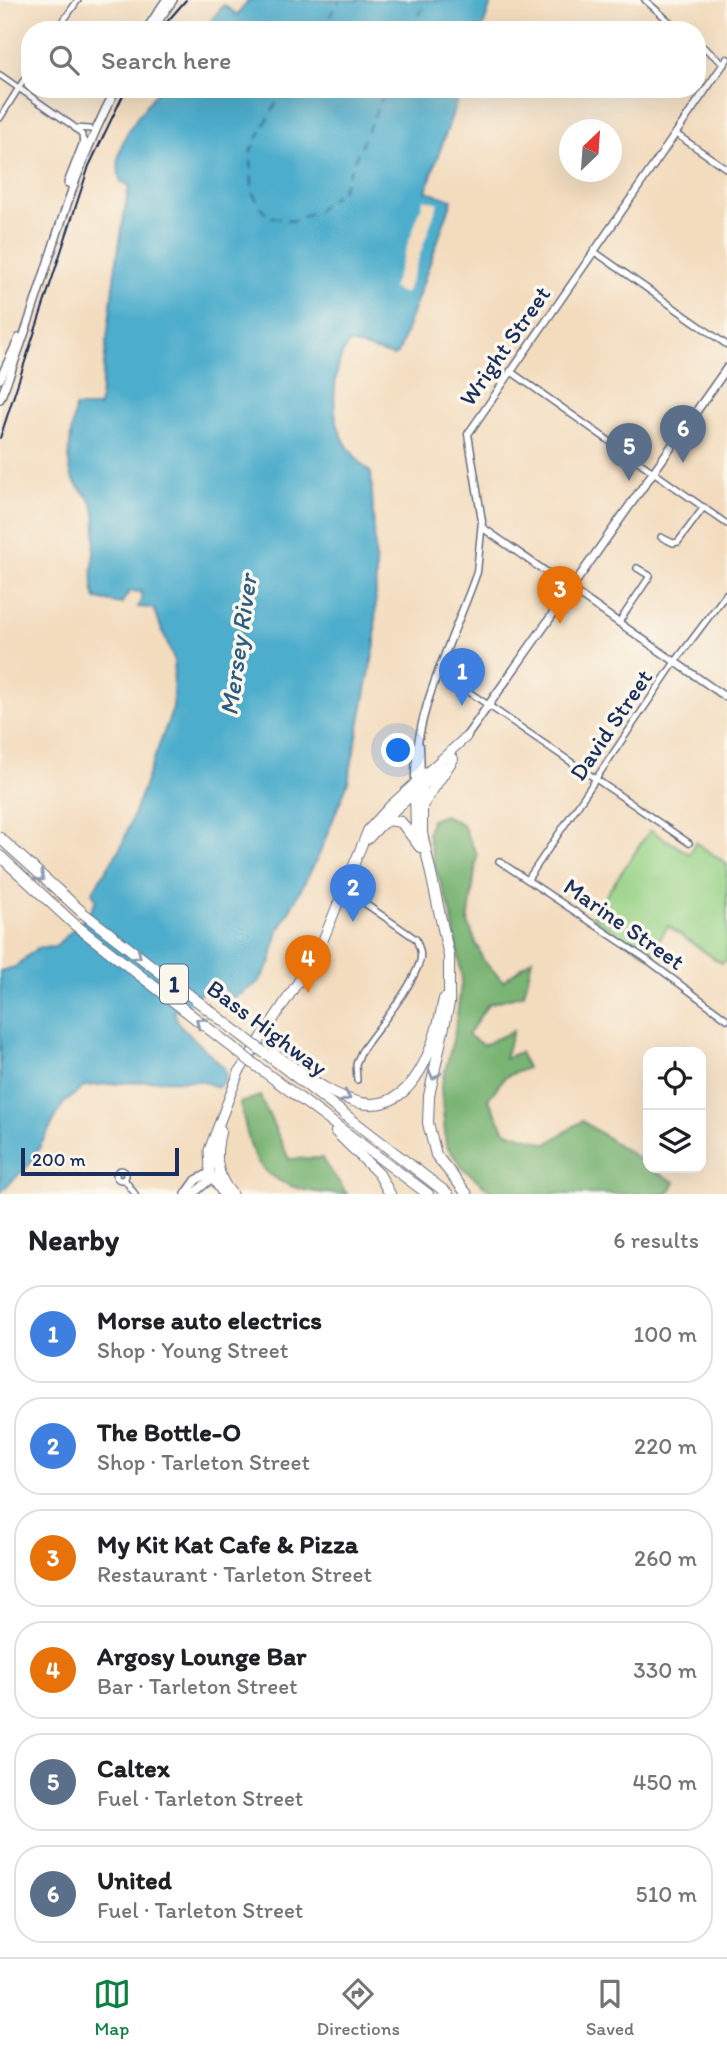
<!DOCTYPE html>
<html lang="en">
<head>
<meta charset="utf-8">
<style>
	:root { --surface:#fff; --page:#f6f6f6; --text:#202124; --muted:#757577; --line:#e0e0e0; --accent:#0b8043 }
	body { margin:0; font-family:Itim,sans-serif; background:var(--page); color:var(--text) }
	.controls { position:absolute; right:21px; bottom:21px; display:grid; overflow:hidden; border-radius:14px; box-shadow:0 7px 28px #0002 }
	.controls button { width:63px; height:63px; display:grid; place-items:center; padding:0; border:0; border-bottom:2px solid var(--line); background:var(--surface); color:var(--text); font:35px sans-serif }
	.compass { position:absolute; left:559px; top:119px; width:63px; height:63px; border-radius:50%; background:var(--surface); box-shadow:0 7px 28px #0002; rotate:25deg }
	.scale { position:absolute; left:21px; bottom:18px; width:158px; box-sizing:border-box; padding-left:7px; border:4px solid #1b2f5e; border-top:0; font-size:19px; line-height:24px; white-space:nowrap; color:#1b2f5e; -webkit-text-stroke:5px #fbf7ec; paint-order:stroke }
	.you { position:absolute; left:399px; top:751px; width:24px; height:24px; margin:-18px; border:5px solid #fff; border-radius:50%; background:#1a73e8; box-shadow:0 0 0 10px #1a73e833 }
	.badge { display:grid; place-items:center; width:46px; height:46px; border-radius:50%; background:var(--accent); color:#fff; font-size:23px; font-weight:700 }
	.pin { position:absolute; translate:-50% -58px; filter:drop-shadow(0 2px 4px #0008) }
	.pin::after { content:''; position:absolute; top:37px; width:24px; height:21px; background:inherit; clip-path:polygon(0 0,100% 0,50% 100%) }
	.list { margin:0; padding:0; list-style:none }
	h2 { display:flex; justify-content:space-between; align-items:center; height:91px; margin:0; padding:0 28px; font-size:30px }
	h2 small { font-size:23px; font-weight:400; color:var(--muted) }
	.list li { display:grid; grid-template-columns:46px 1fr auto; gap:21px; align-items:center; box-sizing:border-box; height:98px; margin:0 14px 14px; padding:0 14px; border:2px solid var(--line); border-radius:28px }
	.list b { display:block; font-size:26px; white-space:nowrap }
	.list p { margin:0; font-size:23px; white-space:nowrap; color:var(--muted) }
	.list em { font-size:23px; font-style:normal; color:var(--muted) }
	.icon { flex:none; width:38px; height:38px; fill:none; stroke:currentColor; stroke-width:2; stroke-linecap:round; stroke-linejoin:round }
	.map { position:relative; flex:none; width:727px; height:1194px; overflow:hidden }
	.search { position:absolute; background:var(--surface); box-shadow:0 7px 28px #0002; left:21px; right:21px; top:21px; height:77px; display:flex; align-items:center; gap:18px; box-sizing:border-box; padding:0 24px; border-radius:28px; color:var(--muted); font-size:26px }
	.sheet { height:763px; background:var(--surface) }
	nav { display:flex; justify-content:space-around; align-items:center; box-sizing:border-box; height:98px; border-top:2px solid var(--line); background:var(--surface); font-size:19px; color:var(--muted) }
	nav a { display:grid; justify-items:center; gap:4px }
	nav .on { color:var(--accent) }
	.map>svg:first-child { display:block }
	.green { fill:#97d286; stroke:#598072; stroke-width:2 }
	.forest { fill:#79b473; stroke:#4a7268; stroke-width:2 }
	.water { fill:#4dadcc; stroke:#346e95; stroke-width:2 }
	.pier { fill:#f3dcbe }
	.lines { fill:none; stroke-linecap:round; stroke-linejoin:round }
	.ferry { stroke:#2c5b84; stroke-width:2; stroke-dasharray:9 7; stroke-linecap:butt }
	.minor-casing { stroke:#676c80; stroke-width:8 }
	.tertiary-casing { stroke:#676c80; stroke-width:9 }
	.secondary-casing { stroke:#676c80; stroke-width:10 }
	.trunk-casing { stroke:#676c80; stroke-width:11 }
	.motorway-casing { stroke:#676c80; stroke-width:12 }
	.minor { stroke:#fff; stroke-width:5 }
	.tertiary { stroke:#fff; stroke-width:6 }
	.secondary { stroke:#fff; stroke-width:7 }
	.trunk { stroke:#fff; stroke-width:9 }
	.motorway { stroke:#fff; stroke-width:10 }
	.rail { stroke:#1b2f5e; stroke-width:2 }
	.motorway-bridge-casing { stroke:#676c80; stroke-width:12; stroke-linecap:butt }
	.motorway-bridge { stroke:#fff; stroke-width:10 }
	.oneway { stroke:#8d97ae }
	.labels { text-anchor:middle; stroke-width:7; stroke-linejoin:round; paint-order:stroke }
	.shield { fill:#fbf7ec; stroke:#5e6b89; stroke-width:2 }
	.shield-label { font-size:23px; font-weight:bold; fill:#1b2f5e }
	.street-label { font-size:24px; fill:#1b2f5e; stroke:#fbf7ec }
	.water-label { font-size:26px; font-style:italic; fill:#2c5b84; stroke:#fbf7ec }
</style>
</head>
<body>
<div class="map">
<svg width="727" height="1194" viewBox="0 0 727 1194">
	<rect width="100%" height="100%" fill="#fbf7ec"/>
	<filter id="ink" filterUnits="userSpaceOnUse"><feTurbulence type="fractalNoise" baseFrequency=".0143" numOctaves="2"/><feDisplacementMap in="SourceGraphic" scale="14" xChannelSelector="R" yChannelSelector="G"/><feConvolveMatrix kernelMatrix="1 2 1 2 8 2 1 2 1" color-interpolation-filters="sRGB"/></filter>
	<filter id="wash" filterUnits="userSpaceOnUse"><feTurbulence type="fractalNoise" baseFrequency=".00686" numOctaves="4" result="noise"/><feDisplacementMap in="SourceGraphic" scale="28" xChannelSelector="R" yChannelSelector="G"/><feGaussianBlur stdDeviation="1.57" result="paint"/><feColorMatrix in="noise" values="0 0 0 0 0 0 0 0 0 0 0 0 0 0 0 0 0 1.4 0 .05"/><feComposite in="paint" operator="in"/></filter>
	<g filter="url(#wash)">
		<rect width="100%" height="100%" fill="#f3dcbe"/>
		<!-- green -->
		<polygon class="green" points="650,830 690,854 695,842 727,864 727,960 721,963 668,926 648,956 592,916"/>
		<!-- forest -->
		<g class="forest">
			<polygon points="444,815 462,824 477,855 468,923 483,960 503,981 532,959 524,994 488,1004 468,1035 483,1045 513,1031 505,1058 520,1052 527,1068 505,1077 488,1099 505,1131 547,1144 582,1121 648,1165 648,1168 675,1182 668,1194 494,1194 463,1168 446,1145 441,1088 455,1031 462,978 451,912 435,867 428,834 431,820"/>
			<path d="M260 1096 289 1159 322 1158 347 1194C314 1194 266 1188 253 1152 247 1137 244 1119 240 1103Z"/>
		</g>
		<!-- water -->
		<g class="water">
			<polygon points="249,0 492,0 482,30 203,30 224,5 237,15"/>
			<path d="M159 89H461L426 191 452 200 398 354 393 356 350 343C343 349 339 362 337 372 329 415 338 444 371 473L376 569 375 645 348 782 318 857 277 934 271 962 258 983 234 998 219 985H209L187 1005 174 1011 178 1023 224 1068 226 1078 218 1087 201 1081 160 1080 85 1086 63 1104 31 1163 0 1193V971L15 967 37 948 55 947C70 930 88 922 96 899L92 892 122 845 173 708 174 659 153 608 138 607 142 598 141 592 130 591 121 604 96 599C87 572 99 541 95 513 93 496 78 491 72 477 65 460 73 425 75 407H99L115 271 129 185 121 182C109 145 138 117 159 89Z"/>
		</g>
		<!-- pier -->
		<polygon class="pier" points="424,199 438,203 406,294 392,289"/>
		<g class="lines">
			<!-- ferry -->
			<g class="ferry">
				<polyline points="321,30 340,0"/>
				<polyline points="412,30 427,0"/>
				<polyline points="284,89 251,150 252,192 267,216 293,221 318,210 342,189 386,89"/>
			</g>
		</g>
	</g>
	<g filter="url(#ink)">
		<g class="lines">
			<defs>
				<g id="minor">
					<polyline points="645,0 679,30"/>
					<polyline points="57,30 78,0"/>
					<polyline points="697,42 724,64"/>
					<polyline points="0,75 73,126 82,135 83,145"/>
					<polyline points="0,118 30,70"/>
					<polyline points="75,128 90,129"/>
					<polyline points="676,134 727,169"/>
					<polyline points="595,252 727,345"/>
					<polyline points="510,371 727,524"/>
					<polyline points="661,537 673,543 678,542 704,507"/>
					<polyline points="619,622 650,576 637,568"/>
					<polyline points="453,681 689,843"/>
					<polyline points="499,861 646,959 727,1019"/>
					<polyline points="528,879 675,662 727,593"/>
					<path d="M344 889 416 939C419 947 422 953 420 961 411 990 378 1027 361 1052L356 1064 357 1080"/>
					<circle cx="121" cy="1175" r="5"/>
					<polyline points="124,1179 135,1194"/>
				</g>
				<g id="tertiary">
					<polyline points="483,528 727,698"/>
					<polyline points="420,746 421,779"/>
					<path d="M415 783C413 711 454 639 477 572L482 521 468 434 727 59"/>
				</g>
				<g id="secondary">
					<polyline points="146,30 166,0"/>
					<polyline points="152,30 173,0"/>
					<polyline points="68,183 84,142"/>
					<polyline points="0,379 19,338"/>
					<path d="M0 399C43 297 63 187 116 89"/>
					<polyline points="466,737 727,368"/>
					<polyline points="186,1194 196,1180 210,1173"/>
					<polyline points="193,1194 212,1178"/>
				</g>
				<g id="trunk">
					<polyline points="368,839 397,808 445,767"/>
					<path d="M221 1130C215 1155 215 1174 232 1194"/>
					<polyline points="223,1194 210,1173 209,1150 239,1072 319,950 368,830 390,806 466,737"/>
				</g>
				<g id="motorway">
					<polyline points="422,787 422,833 449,956 449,1003 429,1096 428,1123 436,1155 467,1194"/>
					<polyline points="415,793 416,831"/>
					<polyline points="424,803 453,759"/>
					<polyline points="380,825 388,820 401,822 420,847"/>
					<polyline points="0,838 83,913"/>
					<polyline points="0,856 74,924"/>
					<path d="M267 1049C295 1067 328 1096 361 1103 416 1113 436 1040 444 999"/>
					<polyline points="269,1056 448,1194"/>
					<polyline points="254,1064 428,1194"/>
					<polyline points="336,1132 379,1174 390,1194"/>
				</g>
			</defs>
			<!-- minor casing -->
			<use href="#minor" class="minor-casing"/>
			<!-- tertiary casing -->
			<use href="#tertiary" class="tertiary-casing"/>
			<!-- secondary casing -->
			<use href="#secondary" class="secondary-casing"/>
			<!-- trunk casing -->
			<use href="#trunk" class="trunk-casing"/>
			<!-- motorway casing -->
			<use href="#motorway" class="motorway-casing"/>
			<!-- minor -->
			<use href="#minor" class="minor"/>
			<!-- tertiary -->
			<use href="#tertiary" class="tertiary"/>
			<!-- secondary -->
			<use href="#secondary" class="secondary"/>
			<!-- trunk -->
			<use href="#trunk" class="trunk"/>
			<!-- motorway -->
			<use href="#motorway" class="motorway"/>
			<!-- rail -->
			<g class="rail">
				<polyline points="160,30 186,0"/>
				<polyline points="0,438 89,166 126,89"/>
			</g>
			<defs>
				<g id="motorway-bridge">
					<polyline points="83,913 266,1054"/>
					<polyline points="74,924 254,1064"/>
				</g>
			</defs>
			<!-- motorway-bridge casing -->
			<use href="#motorway-bridge" class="motorway-bridge-casing"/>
			<!-- motorway-bridge -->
			<use href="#motorway-bridge" class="motorway-bridge"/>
		</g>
		<!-- one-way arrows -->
		<defs><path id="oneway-chevron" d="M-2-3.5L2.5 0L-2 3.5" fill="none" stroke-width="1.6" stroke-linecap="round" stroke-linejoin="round" transform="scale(1.75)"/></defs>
		<g class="oneway">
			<use href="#oneway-chevron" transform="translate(40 877) rotate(42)"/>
			<use href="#oneway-chevron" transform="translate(137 955) rotate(38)"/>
			<use href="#oneway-chevron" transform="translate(200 1022) rotate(-142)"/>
			<use href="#oneway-chevron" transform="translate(434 1075) rotate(105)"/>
			<use href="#oneway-chevron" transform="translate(346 1097) rotate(23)"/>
		</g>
	</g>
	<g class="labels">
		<!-- shield labels -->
		<rect class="shield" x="160" y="964.5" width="28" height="39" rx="5"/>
		<g class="shield-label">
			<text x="174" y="992">1</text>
		</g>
		<!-- street labels -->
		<g class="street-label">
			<text transform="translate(505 346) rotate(-55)" y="8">Wright Street</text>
			<text transform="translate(611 725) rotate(-56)" y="8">David Street</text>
			<text transform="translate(624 924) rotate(35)" y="8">Marine Street</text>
			<text transform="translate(267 1028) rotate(37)" y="8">Bass Highway</text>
		</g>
		<!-- water labels -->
		<g class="water-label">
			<text transform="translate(238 645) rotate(-82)" y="9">Mersey River</text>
		</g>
	</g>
</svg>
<div class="controls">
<button><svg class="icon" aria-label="locate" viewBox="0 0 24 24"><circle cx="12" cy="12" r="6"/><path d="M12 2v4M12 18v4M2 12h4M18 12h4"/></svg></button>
<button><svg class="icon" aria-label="layers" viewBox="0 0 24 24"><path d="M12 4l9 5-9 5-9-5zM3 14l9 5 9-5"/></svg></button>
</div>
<svg class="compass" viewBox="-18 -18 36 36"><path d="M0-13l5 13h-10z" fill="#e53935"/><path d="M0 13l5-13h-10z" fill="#757577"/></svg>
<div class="scale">200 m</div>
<div class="you"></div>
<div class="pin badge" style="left:462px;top:706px;background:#3f7fe0">1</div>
<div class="pin badge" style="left:353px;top:922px;background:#3f7fe0">2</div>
<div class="pin badge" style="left:560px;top:624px;background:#e8710a">3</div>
<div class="pin badge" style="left:308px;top:993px;background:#e8710a">4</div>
<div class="pin badge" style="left:629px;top:481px;background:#5c6f8a">5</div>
<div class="pin badge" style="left:683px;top:463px;background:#5c6f8a">6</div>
<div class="search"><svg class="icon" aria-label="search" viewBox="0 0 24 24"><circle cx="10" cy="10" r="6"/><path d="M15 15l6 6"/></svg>Search here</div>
</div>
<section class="sheet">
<h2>Nearby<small>6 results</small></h2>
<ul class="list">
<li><span class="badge" style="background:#3f7fe0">1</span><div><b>Morse auto electrics</b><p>Shop · Young Street</p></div><em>100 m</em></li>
<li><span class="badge" style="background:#3f7fe0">2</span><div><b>The Bottle-O</b><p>Shop · Tarleton Street</p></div><em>220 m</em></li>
<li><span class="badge" style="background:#e8710a">3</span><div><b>My Kit Kat Cafe &amp; Pizza</b><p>Restaurant · Tarleton Street</p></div><em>260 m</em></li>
<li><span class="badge" style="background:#e8710a">4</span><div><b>Argosy Lounge Bar</b><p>Bar · Tarleton Street</p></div><em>330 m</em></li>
<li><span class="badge" style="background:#5c6f8a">5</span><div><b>Caltex</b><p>Fuel · Tarleton Street</p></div><em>450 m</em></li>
<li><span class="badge" style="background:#5c6f8a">6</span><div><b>United</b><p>Fuel · Tarleton Street</p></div><em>510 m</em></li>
</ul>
</section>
<nav>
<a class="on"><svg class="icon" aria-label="map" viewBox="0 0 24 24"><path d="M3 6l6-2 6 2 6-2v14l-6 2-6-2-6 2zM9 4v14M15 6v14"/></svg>Map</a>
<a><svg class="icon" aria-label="directions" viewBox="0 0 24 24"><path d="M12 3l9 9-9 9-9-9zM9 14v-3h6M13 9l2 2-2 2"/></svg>Directions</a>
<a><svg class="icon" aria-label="saved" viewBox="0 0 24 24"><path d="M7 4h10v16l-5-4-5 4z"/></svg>Saved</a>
</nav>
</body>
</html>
